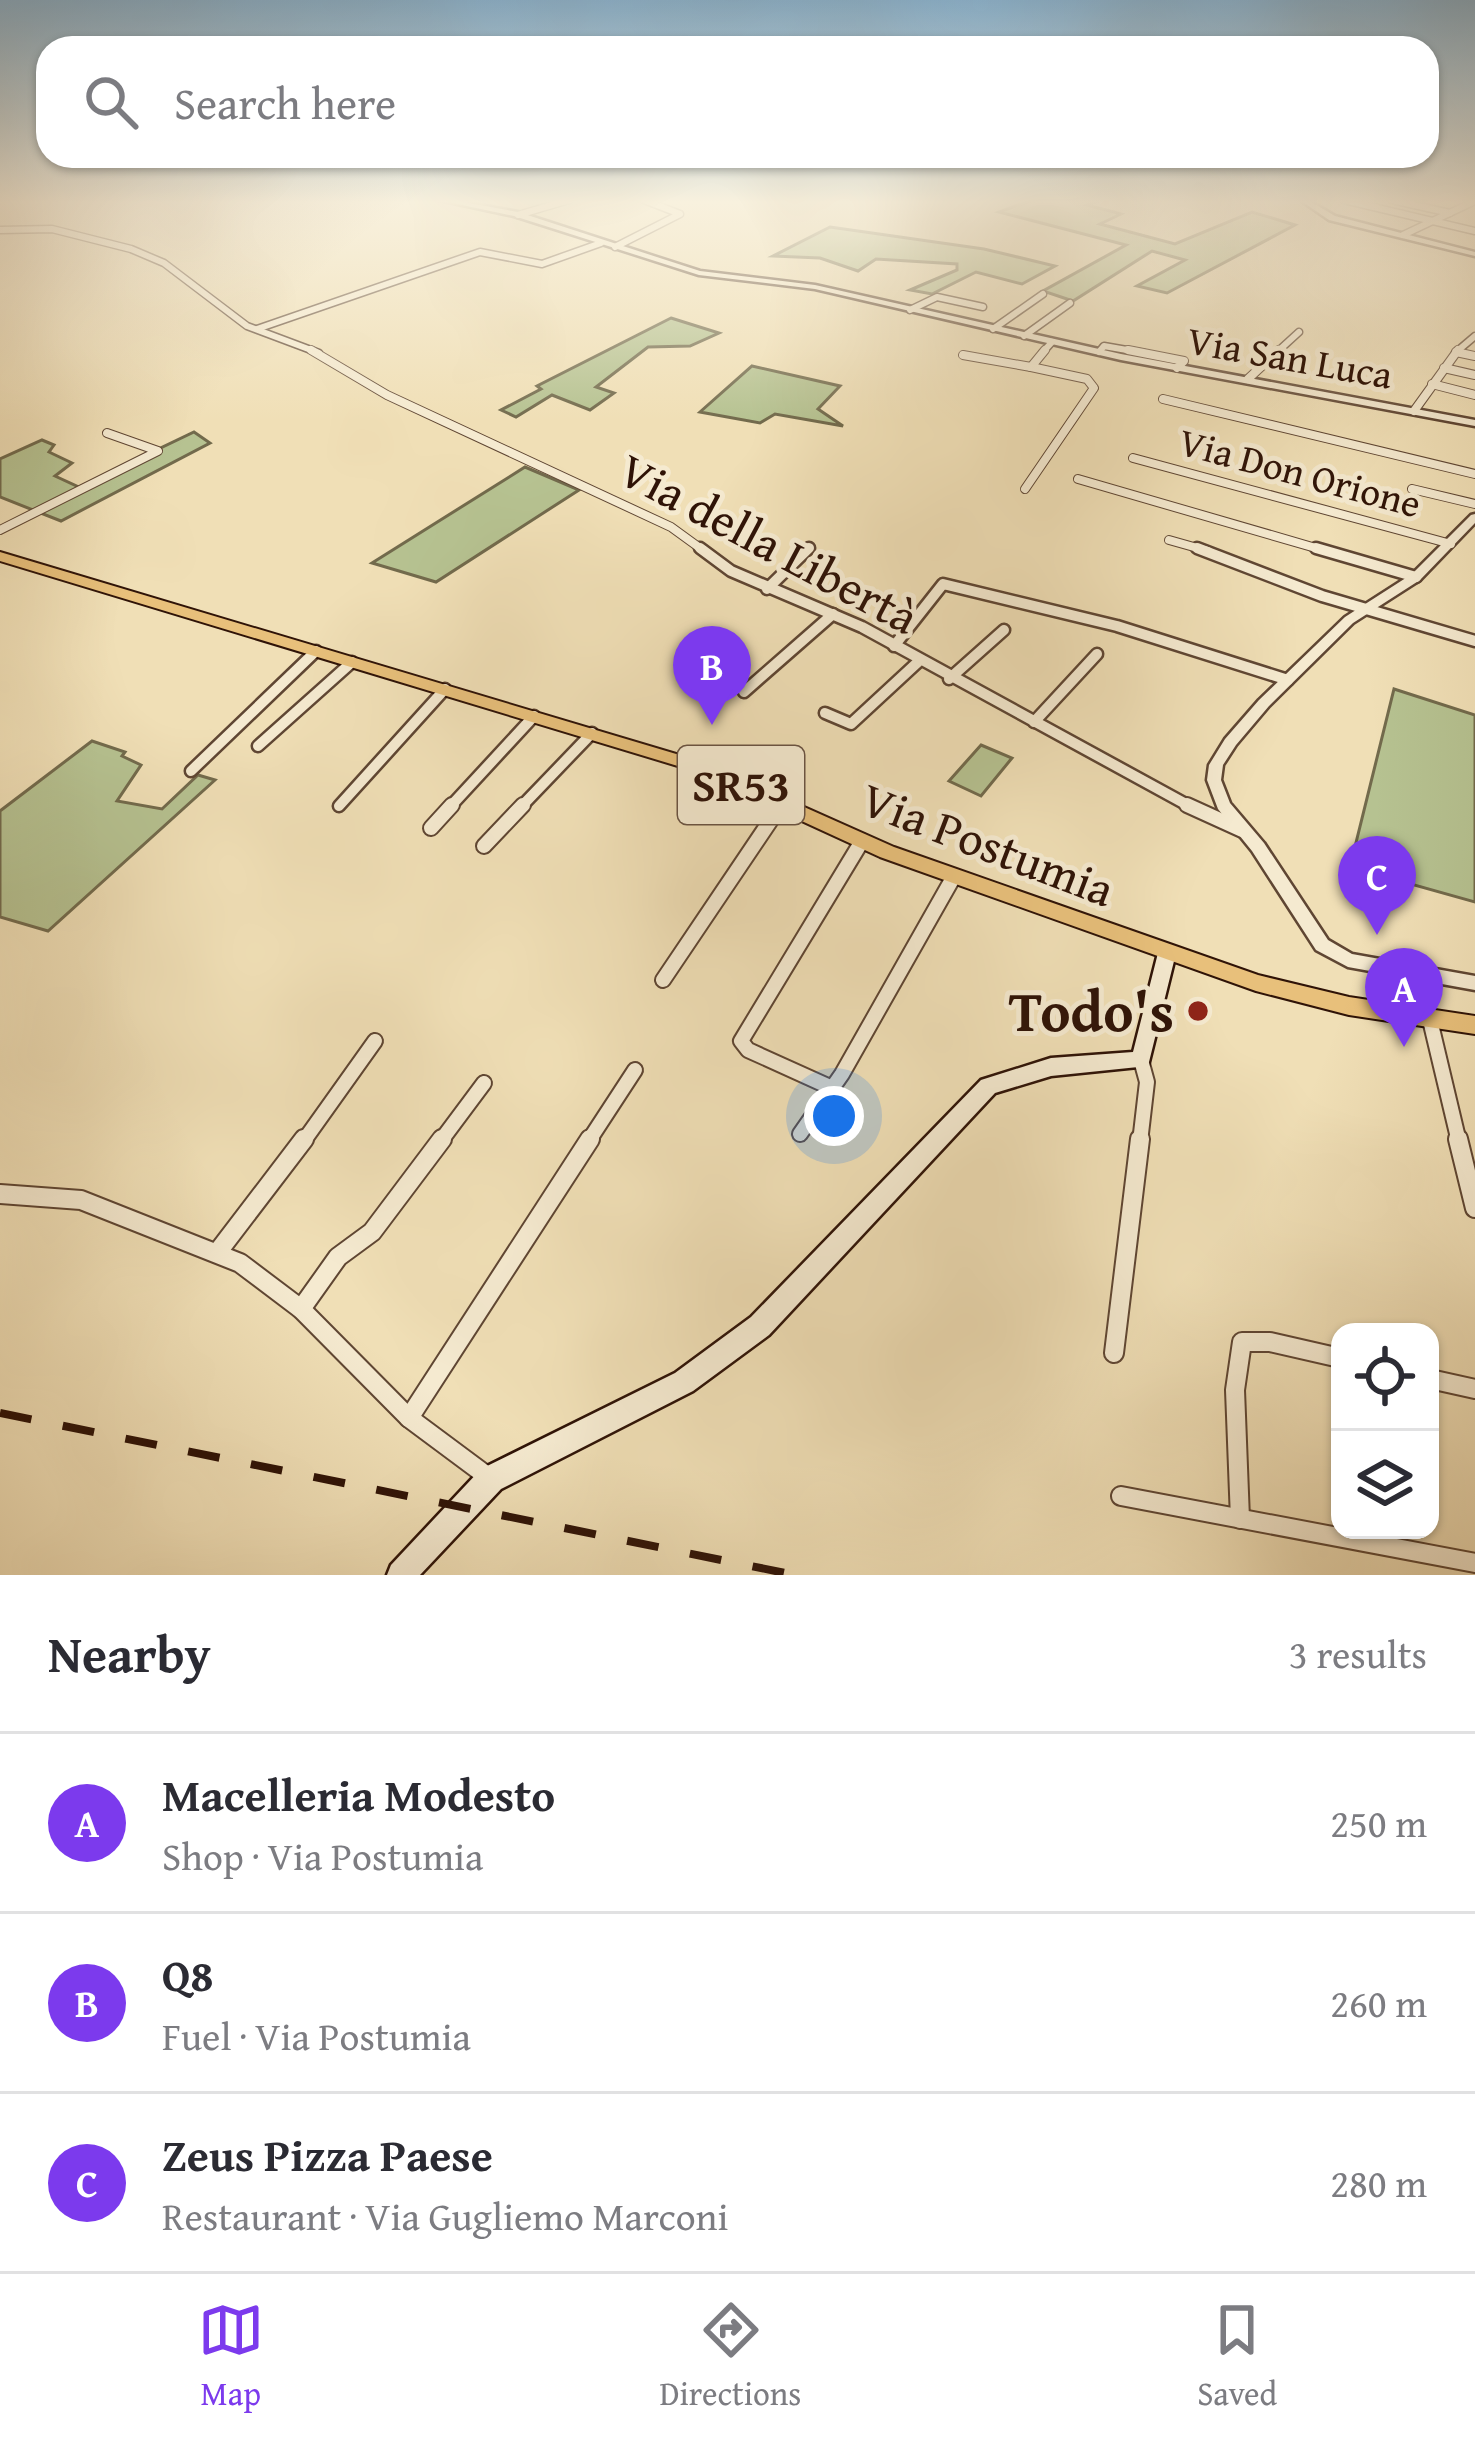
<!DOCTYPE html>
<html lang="en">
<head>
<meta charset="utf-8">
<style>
	:root { --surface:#fff; --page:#f7f7f7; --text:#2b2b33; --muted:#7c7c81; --line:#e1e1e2; --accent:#7c3aed }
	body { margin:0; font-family:"Gentium Book Plus",serif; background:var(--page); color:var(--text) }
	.controls { position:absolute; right:36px; bottom:36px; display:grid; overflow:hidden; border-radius:24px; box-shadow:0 3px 9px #0004 }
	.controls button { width:108px; height:108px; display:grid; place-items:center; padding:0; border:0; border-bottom:3px solid var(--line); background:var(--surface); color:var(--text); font:60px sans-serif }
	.you { position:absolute; left:834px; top:1116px; width:42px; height:42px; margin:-30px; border:9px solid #fff; border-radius:50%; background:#1a73e8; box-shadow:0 0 0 18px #1a73e833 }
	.badge { display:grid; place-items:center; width:78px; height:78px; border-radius:50%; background:var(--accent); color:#fff; font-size:39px; font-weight:700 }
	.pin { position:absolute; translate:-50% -99px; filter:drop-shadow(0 3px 6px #0008) }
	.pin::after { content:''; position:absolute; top:63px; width:42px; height:36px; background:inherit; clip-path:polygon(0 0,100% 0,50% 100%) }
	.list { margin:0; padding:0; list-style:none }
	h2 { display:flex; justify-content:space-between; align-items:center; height:156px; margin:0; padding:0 48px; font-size:51px }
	h2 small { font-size:39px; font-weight:400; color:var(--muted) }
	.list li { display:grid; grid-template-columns:78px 1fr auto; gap:36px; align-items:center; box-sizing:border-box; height:180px; padding:0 48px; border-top:3px solid var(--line) }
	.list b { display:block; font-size:45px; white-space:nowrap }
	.list p { margin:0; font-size:39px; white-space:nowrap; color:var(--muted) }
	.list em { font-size:39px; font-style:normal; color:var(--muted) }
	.icon { flex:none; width:66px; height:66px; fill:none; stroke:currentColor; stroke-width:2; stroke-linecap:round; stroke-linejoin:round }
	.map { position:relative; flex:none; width:1475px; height:1575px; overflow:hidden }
	.search { position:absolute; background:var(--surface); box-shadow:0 3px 9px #0004; left:36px; right:36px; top:36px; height:132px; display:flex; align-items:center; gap:30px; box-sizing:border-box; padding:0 42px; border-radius:36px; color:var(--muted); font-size:45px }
	.sheet { height:696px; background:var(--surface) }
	nav { display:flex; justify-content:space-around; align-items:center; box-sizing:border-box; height:168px; border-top:3px solid var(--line); background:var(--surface); font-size:33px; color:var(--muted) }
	nav a { display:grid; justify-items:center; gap:6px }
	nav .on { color:var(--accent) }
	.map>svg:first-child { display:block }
	.green { fill:#b6c291; stroke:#726a4c; stroke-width:3 }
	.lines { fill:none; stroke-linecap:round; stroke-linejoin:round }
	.minor-far4-casing { stroke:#5f4633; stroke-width:9 }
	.minor-far3-casing { stroke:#5f4633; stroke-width:10 }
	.minor-far2-casing { stroke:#5f4633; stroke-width:15 }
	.minor-far1-casing { stroke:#5f4633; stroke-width:18 }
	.minor-casing { stroke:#5f4633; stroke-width:22 }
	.tertiary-casing { stroke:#5f4633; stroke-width:5 }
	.secondary-casing { stroke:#2f1307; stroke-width:5 }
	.primary-casing { stroke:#2f1307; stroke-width:4 }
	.minor-far4 { stroke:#f5ead0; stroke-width:6 }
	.minor-far3 { stroke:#f5ead0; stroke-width:8 }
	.minor-far2 { stroke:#f5ead0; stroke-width:10 }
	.minor-far1 { stroke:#f5ead0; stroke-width:14 }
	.minor { stroke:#f5ead0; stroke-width:18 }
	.tertiary { fill:#f5ead0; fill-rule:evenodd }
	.secondary { fill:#f5ead0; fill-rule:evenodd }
	.primary { fill:#e8c07b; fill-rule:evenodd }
	.rail { stroke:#2f1307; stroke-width:8; stroke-dasharray:32 32; stroke-linecap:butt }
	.poi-dot { fill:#8f2418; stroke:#f5ead0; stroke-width:4.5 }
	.labels { text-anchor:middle; stroke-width:10; stroke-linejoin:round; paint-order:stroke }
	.far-street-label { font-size:39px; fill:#2f1307; stroke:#f5ead0 }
	.shield { fill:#f5ead0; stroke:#6a5443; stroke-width:3 }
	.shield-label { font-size:45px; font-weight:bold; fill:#2f1307 }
	.street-label { font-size:48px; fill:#2f1307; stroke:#f5ead0 }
	.near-poi-label { font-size:57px; font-weight:bold; fill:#2f1307; stroke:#f5ead0; text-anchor:end }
</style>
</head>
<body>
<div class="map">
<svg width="1475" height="1575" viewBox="0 0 1475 1575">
	<rect width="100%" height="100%" fill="#f0dfb6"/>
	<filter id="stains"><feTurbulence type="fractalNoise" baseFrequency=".00167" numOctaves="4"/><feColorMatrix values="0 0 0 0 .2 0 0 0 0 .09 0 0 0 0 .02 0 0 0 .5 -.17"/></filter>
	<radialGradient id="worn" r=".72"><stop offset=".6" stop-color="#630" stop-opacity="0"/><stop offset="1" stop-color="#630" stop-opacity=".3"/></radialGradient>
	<!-- green -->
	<g class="green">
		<polygon points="1032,200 1100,200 1087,205 1121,214 1100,224 1175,244 1252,212 1295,225 1167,293 1137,286 1185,260 1152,251 1073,301 1043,291 1126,245 999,212"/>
		<polygon points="830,227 984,249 1055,266 1022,284 976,272 932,294 910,290 957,270 957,264 876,259 858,271 820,258 773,256"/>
		<polygon points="671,318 719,333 690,346 648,347 596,387 614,393 590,410 552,395 516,417 501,410 541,389 537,386"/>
		<polygon points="752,366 840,386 818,409 843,426 775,414 760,423 700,412"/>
		<polygon points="194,432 210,443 61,521 0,497 0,459 42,440 54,445 49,452 72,463 55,476 79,487"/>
		<polygon points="525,467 579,490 436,582 372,563"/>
		<polygon points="1394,689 1475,715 1475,902 1350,867"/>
		<polygon points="92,741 125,752 122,756 141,765 117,801 162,809 198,775 215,780 48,931 0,917 0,811"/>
		<polygon points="981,745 1012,758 981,796 949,781"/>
	</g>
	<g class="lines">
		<defs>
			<g id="minor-far4">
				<polyline points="1344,200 1475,231"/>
				<polyline points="1392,200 1450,213"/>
				<polyline points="518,215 569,200"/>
				<polyline points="0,230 52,229 131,249 164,263 247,326 319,353"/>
				<polyline points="1403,235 1475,201"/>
				<polyline points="615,247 680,214 644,200"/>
				<polyline points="910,310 937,297 983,307"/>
				<polyline points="257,329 480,252 542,264 601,243"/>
				<polyline points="993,329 1043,294"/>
				<polyline points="1024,336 1070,303"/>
				<polyline points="1099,352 1104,346 1144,353"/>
				<polyline points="1456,352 1463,353"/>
				<polyline points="1042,353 1052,342"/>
				<polyline points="1276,353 1299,332"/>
				<polyline points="1455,353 1475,336"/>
			</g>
			<g id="minor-far3">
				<polyline points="311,350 387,395 671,527 704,551"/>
				<polyline points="1128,350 1184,361 1177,368"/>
				<polyline points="1456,352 1475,356"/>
				<polyline points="963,355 1031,367"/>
				<polyline points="1444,368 1475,375"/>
				<polyline points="1248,379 1279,350"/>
				<polyline points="1432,384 1475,395"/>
				<polyline points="1163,399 1475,474"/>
				<polyline points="1414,411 1458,350"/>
				<polyline points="1133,458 1451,544"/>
				<polyline points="1078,479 1326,551"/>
				<polyline points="1025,489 1094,388 1087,379 1031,367 1045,350"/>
				<polyline points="1412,489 1475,504"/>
				<polyline points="0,530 158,451 107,433"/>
				<polyline points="1169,540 1208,551"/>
			</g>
			<g id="minor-far2">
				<polyline points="700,548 731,571 862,627 1193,808"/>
				<polyline points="1197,548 1322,596 1475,641"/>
				<polyline points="1316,548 1416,577"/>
				<polyline points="767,589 809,548"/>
				<polyline points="894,646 943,584 1117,626 1288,680"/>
				<polyline points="949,679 1004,630"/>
				<polyline points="744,692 833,614"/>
				<polyline points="825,713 851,724 918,662"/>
				<polyline points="1034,722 1097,654"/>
				<polyline points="258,746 352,662"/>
				<polyline points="191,771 316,651"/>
				<polyline points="339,806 445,689"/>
				<polyline points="449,808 534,716"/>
				<polyline points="520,808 592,733"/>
				<polyline points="779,808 782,803"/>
			</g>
			<g id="minor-far1">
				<polyline points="1187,805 1242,830"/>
				<polyline points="431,828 452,805"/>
				<polyline points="484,846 523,805"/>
				<polyline points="663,980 781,805"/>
				<polyline points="1430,1020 1459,1142"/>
				<polyline points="832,1088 748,1050 741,1041 862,841"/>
				<polyline points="800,1134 842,1074 953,878"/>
				<polyline points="303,1142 375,1041"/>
				<polyline points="440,1142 484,1083"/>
				<polyline points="588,1142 635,1070"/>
				<polyline points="1140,1142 1147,1082 1141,1060"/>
			</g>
			<g id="minor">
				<polyline points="1458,1139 1475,1208"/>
				<polyline points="0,1194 81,1200 240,1263 301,1309 409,1418 491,1479"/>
				<polyline points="217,1253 304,1139"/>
				<polyline points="301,1309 338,1257 372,1232 442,1139"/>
				<polyline points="1114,1353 1140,1139"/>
				<polyline points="1430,1379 1475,1389"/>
				<polyline points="409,1418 590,1139"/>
				<polyline points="1121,1496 1475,1563"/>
				<polyline points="1240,1519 1235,1390 1242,1342 1270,1342 1340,1358"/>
			</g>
			<g id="tertiary">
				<polygon points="439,200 453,200 518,212 700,271 815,285 1121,354 1475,420 1475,426 1121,360 815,289 699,275 514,216"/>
				<polygon points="1300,200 1308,200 1335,216 1475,252 1475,256 1329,220"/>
				<polygon points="1475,514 1475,523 1420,580 1353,623 1269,706 1236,745 1223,765 1221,780 1230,803 1264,843 1328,940 1352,954 1475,976 1475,990 1348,967 1316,950 1252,851 1218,809 1207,780 1209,765 1225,739 1259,700 1345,617 1412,574 1471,515"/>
			</g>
			<polygon id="secondary" points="1167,946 1174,948 1176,953 1148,1066 1051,1076 995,1093 769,1335 693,1391 501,1489 420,1575 387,1575 391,1565 481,1469 675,1373 751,1317 981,1080 1051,1058 1133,1052 1158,953 1160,948"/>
			<polygon id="primary" points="0,552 703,762 894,847 1258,975 1349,997 1475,1016 1475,1034 1349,1015 1256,991 880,857 691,770 0,561"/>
		</defs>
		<!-- minor-far4 casing -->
		<use href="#minor-far4" class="minor-far4-casing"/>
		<!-- minor-far3 casing -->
		<use href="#minor-far3" class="minor-far3-casing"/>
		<!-- minor-far2 casing -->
		<use href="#minor-far2" class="minor-far2-casing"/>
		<!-- minor-far1 casing -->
		<use href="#minor-far1" class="minor-far1-casing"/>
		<!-- minor casing -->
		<use href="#minor" class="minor-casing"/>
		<!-- tertiary casing -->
		<use href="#tertiary" class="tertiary-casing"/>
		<!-- secondary casing -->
		<use href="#secondary" class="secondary-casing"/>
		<!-- primary casing -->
		<use href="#primary" class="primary-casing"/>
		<!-- minor-far4 -->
		<use href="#minor-far4" class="minor-far4"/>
		<!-- minor-far3 -->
		<use href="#minor-far3" class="minor-far3"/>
		<!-- minor-far2 -->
		<use href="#minor-far2" class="minor-far2"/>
		<!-- minor-far1 -->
		<use href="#minor-far1" class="minor-far1"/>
		<!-- minor -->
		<use href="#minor" class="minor"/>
		<!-- tertiary -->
		<use href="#tertiary" class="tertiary"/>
		<!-- secondary -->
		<use href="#secondary" class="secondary"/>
		<!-- primary -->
		<use href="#primary" class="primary"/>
		<!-- rail -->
		<polyline class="rail" points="0,1413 795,1575"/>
	</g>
	<!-- sky -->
	<linearGradient id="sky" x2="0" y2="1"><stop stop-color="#8ab6d5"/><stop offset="0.48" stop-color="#f8f1de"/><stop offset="1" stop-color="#f8f1de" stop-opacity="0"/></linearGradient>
	<rect width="1475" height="421" fill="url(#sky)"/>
	<!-- markers -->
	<circle class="poi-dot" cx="1198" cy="1011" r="12"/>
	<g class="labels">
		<!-- far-street labels -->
		<g class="far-street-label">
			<text transform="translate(1290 357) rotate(10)" y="14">Via San Luca</text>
			<text transform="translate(1300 472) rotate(15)" y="14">Via Don Orione</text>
		</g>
		<!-- shield labels -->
		<rect class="shield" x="678" y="746" width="126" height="78" rx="9"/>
		<g class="shield-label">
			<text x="741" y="801">SR53</text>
		</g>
		<!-- street labels -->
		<g class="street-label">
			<text transform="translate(769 543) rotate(28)" y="17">Via della Libertà</text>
			<text transform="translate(988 844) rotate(21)" y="17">Via Postumia</text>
		</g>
		<!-- near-poi labels -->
		<g class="near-poi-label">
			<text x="1174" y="1031">Todo's</text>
		</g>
	</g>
	<rect width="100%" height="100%" filter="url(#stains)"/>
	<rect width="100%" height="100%" fill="url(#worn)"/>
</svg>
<div class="controls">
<button><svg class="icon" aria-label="locate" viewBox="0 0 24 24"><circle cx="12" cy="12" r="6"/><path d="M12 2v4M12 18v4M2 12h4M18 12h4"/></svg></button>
<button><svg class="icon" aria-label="layers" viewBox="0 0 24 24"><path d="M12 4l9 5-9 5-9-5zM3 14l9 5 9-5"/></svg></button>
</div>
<div class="you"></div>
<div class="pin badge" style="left:1404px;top:1047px">A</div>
<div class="pin badge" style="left:712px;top:725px">B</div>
<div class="pin badge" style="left:1377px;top:935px">C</div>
<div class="search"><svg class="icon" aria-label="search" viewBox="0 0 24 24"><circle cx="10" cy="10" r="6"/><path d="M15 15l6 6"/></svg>Search here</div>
</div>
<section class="sheet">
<h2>Nearby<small>3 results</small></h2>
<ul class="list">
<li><span class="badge">A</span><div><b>Macelleria Modesto</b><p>Shop · Via Postumia</p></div><em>250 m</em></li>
<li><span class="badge">B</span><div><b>Q8</b><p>Fuel · Via Postumia</p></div><em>260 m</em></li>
<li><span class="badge">C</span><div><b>Zeus Pizza Paese</b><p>Restaurant · Via Gugliemo Marconi</p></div><em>280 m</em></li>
</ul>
</section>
<nav>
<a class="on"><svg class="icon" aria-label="map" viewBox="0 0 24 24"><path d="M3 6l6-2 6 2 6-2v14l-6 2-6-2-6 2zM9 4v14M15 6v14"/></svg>Map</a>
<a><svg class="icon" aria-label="directions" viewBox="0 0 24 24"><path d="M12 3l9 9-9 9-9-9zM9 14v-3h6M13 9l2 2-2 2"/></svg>Directions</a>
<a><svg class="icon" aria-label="saved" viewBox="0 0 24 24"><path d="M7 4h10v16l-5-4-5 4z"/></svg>Saved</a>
</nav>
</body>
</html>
